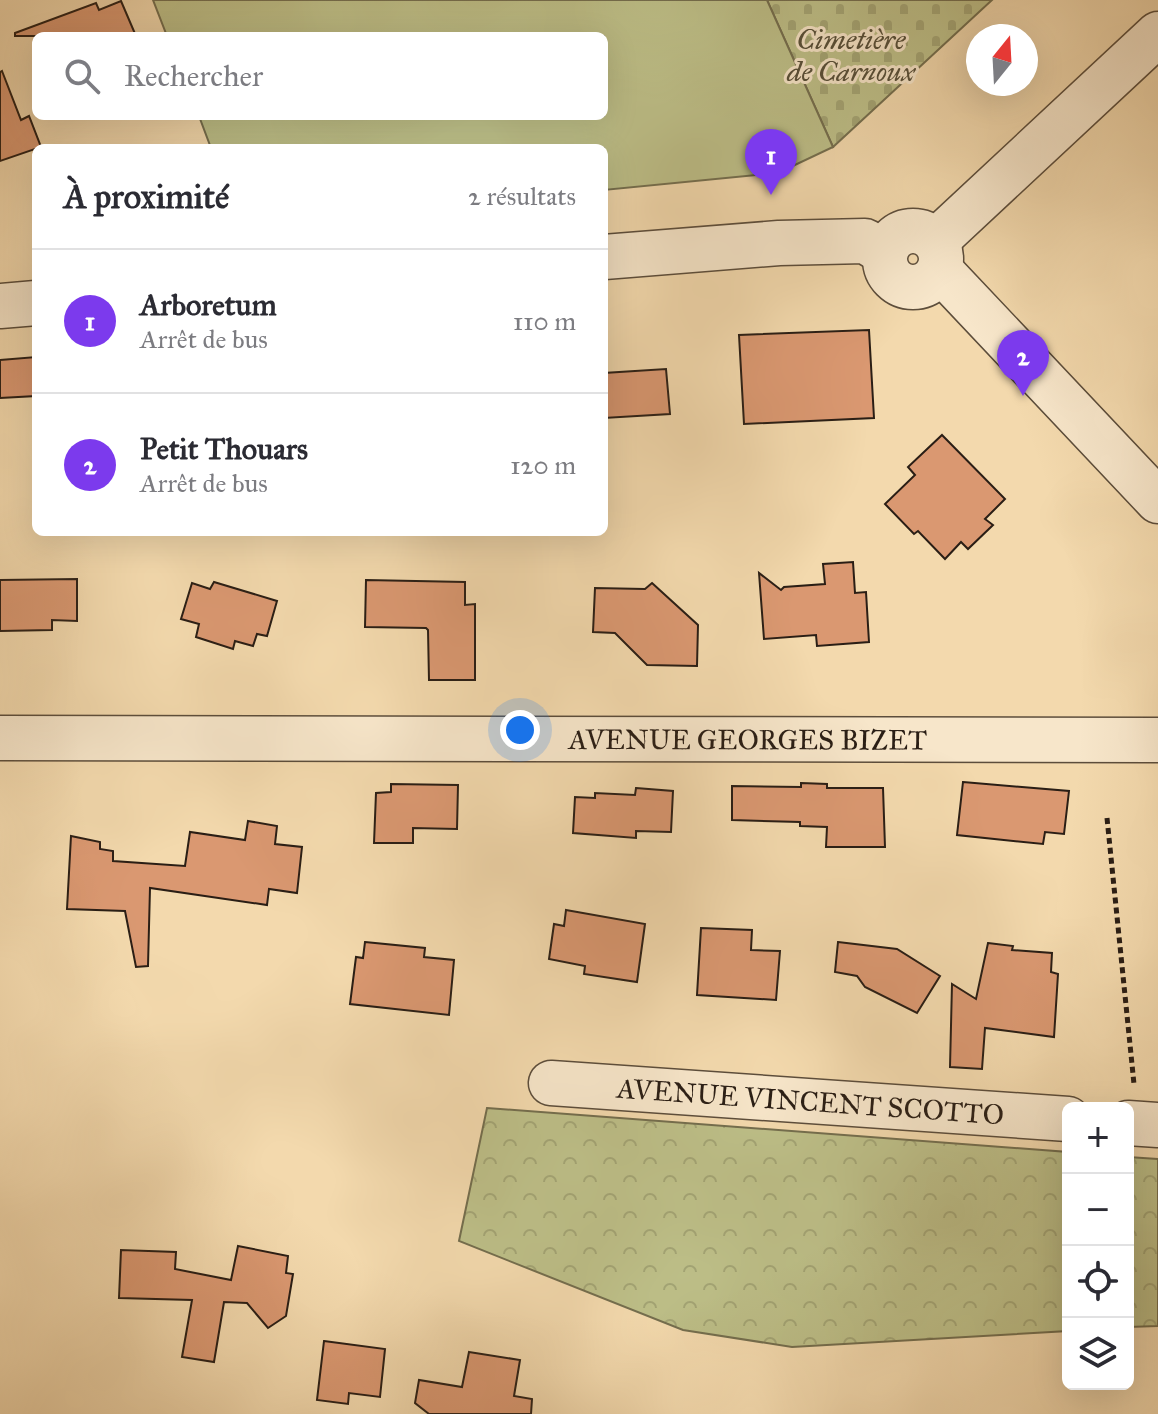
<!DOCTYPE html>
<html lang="fr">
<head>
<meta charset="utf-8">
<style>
	:root { --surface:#fff; --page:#f7f7f7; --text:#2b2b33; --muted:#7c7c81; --line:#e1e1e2; --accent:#7c3aed }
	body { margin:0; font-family:"IM FELL Great Primer",serif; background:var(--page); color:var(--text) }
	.controls { position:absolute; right:24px; bottom:24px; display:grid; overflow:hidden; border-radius:12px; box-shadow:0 8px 32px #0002 }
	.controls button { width:72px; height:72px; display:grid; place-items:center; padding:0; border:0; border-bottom:2px solid var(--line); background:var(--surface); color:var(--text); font:40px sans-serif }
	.compass { position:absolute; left:966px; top:24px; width:72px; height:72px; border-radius:50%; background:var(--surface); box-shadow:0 8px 32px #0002; rotate:18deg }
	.you { position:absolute; left:520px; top:730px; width:28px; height:28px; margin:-20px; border:6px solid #fff; border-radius:50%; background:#1a73e8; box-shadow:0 0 0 12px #1a73e833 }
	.badge { display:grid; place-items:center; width:52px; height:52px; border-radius:50%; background:var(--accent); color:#fff; font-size:26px; font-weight:700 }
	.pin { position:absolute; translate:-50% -66px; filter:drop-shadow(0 2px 4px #0008) }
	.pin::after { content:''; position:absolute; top:42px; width:28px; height:24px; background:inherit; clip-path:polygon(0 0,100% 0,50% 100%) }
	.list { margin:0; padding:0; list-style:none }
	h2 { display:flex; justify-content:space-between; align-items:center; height:104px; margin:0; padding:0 32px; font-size:34px }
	h2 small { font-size:26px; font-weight:400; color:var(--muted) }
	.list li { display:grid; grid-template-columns:52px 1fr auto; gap:24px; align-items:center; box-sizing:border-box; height:144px; padding:0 32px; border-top:2px solid var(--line) }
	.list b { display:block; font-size:30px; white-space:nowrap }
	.list p { margin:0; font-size:26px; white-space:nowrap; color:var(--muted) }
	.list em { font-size:26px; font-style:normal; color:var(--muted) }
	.icon { flex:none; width:44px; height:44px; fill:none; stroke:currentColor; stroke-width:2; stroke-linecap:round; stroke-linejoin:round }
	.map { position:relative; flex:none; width:1158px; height:1414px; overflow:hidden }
	.search { position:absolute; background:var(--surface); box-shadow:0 8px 32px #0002; left:32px; top:32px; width:576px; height:88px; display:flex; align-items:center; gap:20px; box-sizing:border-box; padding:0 28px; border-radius:12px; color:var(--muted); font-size:30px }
	.panel { position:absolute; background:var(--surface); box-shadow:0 8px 32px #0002; left:32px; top:144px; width:576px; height:392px; border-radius:12px }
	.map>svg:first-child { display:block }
	.forest { fill:url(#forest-crowns); stroke:#746e4e; stroke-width:2 }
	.cemetery { fill:url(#cemetery-stones); stroke:#746e4e; stroke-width:2 }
	.garden { fill:#bdbf88; stroke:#746e4e; stroke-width:2 }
	.building { fill:#da9871; stroke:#2a1e15; stroke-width:2 }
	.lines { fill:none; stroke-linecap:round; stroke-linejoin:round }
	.minor-casing { stroke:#5c4d3b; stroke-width:47 }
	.path { stroke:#2a1e15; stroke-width:5; stroke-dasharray:6 4; stroke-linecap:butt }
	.minor { stroke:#f7e6ca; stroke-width:44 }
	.labels { text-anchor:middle; stroke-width:6; stroke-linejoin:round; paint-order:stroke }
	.park-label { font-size:28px; font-style:italic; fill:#564e38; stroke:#f7e6ca }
	.street-label { font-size:28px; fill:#2a1e15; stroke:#f7e6ca }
</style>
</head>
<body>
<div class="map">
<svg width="1158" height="1414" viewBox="0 0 1158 1414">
	<defs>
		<pattern id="forest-crowns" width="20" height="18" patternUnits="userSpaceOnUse" patternTransform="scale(2)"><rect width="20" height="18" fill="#bdbf88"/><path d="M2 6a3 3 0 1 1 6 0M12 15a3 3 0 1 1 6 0" fill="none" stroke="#a3a474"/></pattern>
		<pattern id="cemetery-stones" width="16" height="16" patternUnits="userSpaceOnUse" patternTransform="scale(2)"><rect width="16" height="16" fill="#bdbf88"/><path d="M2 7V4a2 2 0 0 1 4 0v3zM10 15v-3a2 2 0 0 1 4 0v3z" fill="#a3a474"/></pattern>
	</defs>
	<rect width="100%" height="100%" fill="#f3d9ad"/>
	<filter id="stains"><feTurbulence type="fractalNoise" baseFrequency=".0025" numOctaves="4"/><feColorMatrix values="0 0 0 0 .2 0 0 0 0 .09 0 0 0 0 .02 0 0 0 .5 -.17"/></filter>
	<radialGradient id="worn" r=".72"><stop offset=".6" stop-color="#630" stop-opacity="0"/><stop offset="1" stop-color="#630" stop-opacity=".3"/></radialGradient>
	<!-- forest -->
	<g class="forest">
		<polygon points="487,1108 1068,1152 1068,1331 792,1347 683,1330 459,1241"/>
		<polygon points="1128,1157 1158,1159 1158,1326 1128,1327"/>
	</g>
	<!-- cemetery -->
	<polygon class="cemetery" points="767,0 992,0 833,147"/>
	<!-- garden -->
	<polygon class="garden" points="153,0 767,0 833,147 778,173 604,190 604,148 211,148 199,116 604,116 604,36 167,36"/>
	<!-- building -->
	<g class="building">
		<polygon points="121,1 136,36 15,36 15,33 96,3 99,10"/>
		<polygon points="2,71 21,120 29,116 41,147 0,161 0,72"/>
		<polygon points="869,330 874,418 744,424 739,335"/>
		<polygon points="36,357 36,396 0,398 0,360"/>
		<polygon points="666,369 670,414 604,418 604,373"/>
		<polygon points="942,435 1005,499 985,519 993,525 968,549 961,542 945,559 918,531 914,534 885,504 915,475 908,467"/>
		<polygon points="853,562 855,593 866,592 869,642 817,646 816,635 764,639 759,573 781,590 784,587 825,584 823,564"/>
		<polygon points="77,579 77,621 52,620 52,630 0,631 0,580"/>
		<polygon points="366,580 465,582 465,605 475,604 475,680 429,680 428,630 426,628 365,627"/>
		<polygon points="214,582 277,601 267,636 257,634 253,646 235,641 233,649 196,637 199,624 181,619 192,583 210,589"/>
		<polygon points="652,583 698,625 697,666 647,665 615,633 593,632 595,588 645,589"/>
		<polygon points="963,782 1069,791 1064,834 1045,832 1043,844 957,835"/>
		<polygon points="801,783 827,784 827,788 883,788 885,847 826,847 827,827 800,826 800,822 732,820 732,786 801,787"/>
		<polygon points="391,784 458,785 457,829 413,828 413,843 374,843 376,793 391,792"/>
		<polygon points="636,788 673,791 671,832 636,831 636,838 573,833 575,797 595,798 595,793 635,795"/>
		<polygon points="248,821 277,826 275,844 302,847 297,893 269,889 267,905 150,888 148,966 136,967 125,911 67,909 71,836 100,842 100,849 113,851 113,861 185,866 190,832 245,840"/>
		<polygon points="566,910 645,924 637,982 584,974 585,966 549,959 554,924 564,926"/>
		<polygon points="701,928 752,930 751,950 780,951 776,1000 697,995"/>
		<polygon points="365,942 425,948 424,957 454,960 449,1015 350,1004 356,957 363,958"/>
		<polygon points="838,942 897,949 940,976 917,1013 865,987 857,976 835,972"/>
		<polygon points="988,943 1013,946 1012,950 1052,953 1051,972 1058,974 1054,1037 985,1028 982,1069 950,1067 952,984 976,999"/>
		<polygon points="238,1246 288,1256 286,1273 293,1274 286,1316 268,1328 247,1303 224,1302 214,1362 182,1357 192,1300 119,1298 121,1250 176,1252 175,1269 231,1280"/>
		<polygon points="324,1341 385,1349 380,1397 349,1393 348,1404 317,1400"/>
		<polygon points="469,1352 520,1360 514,1396 532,1399 531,1414 429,1414 415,1403 419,1380 462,1387"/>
	</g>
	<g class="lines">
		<defs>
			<g id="minor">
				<circle cx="913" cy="259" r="28"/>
				<polyline points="936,241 1158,34"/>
				<polyline points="604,257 779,243 865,241 885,253"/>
				<polyline points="940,270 1158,501"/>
				<polyline points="0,306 36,303"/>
				<path id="s1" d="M0 738 1158 740"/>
				<path id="s2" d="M551 1083 1068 1119"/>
				<polyline points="1128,1123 1158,1125"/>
			</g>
		</defs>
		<!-- minor casing -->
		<use href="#minor" class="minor-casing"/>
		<!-- path -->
		<polyline class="path" points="1107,818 1134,1084"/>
		<!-- minor -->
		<use href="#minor" class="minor"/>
	</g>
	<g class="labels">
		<!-- park labels -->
		<g class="park-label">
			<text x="851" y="49">Cimetière<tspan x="851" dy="32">de Carnoux</tspan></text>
		</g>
		<!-- street labels -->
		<g class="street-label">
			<text dy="10" stroke="none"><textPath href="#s1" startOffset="748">AVENUE GEORGES BIZET</textPath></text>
			<text dy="10" stroke="none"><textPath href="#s2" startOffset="260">AVENUE VINCENT SCOTTO</textPath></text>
		</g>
	</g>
	<rect width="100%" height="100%" filter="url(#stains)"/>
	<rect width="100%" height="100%" fill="url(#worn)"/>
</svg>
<div class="controls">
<button>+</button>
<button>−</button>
<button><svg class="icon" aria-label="locate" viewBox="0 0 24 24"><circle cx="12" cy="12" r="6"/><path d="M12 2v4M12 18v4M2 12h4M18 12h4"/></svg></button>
<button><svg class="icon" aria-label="layers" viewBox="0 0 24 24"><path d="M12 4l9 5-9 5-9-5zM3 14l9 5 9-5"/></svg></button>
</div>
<svg class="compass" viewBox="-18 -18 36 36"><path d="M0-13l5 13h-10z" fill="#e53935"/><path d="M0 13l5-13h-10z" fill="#7c7c81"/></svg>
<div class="you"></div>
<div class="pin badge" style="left:771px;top:195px">1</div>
<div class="pin badge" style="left:1023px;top:396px">2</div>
<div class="search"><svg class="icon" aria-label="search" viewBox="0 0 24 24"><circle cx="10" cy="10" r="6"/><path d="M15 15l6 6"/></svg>Rechercher</div>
<section class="panel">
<h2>À proximité<small>2 résultats</small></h2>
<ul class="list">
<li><span class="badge">1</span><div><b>Arboretum</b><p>Arrêt de bus</p></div><em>110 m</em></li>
<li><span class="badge">2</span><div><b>Petit Thouars</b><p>Arrêt de bus</p></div><em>120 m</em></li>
</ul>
</section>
</div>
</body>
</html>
